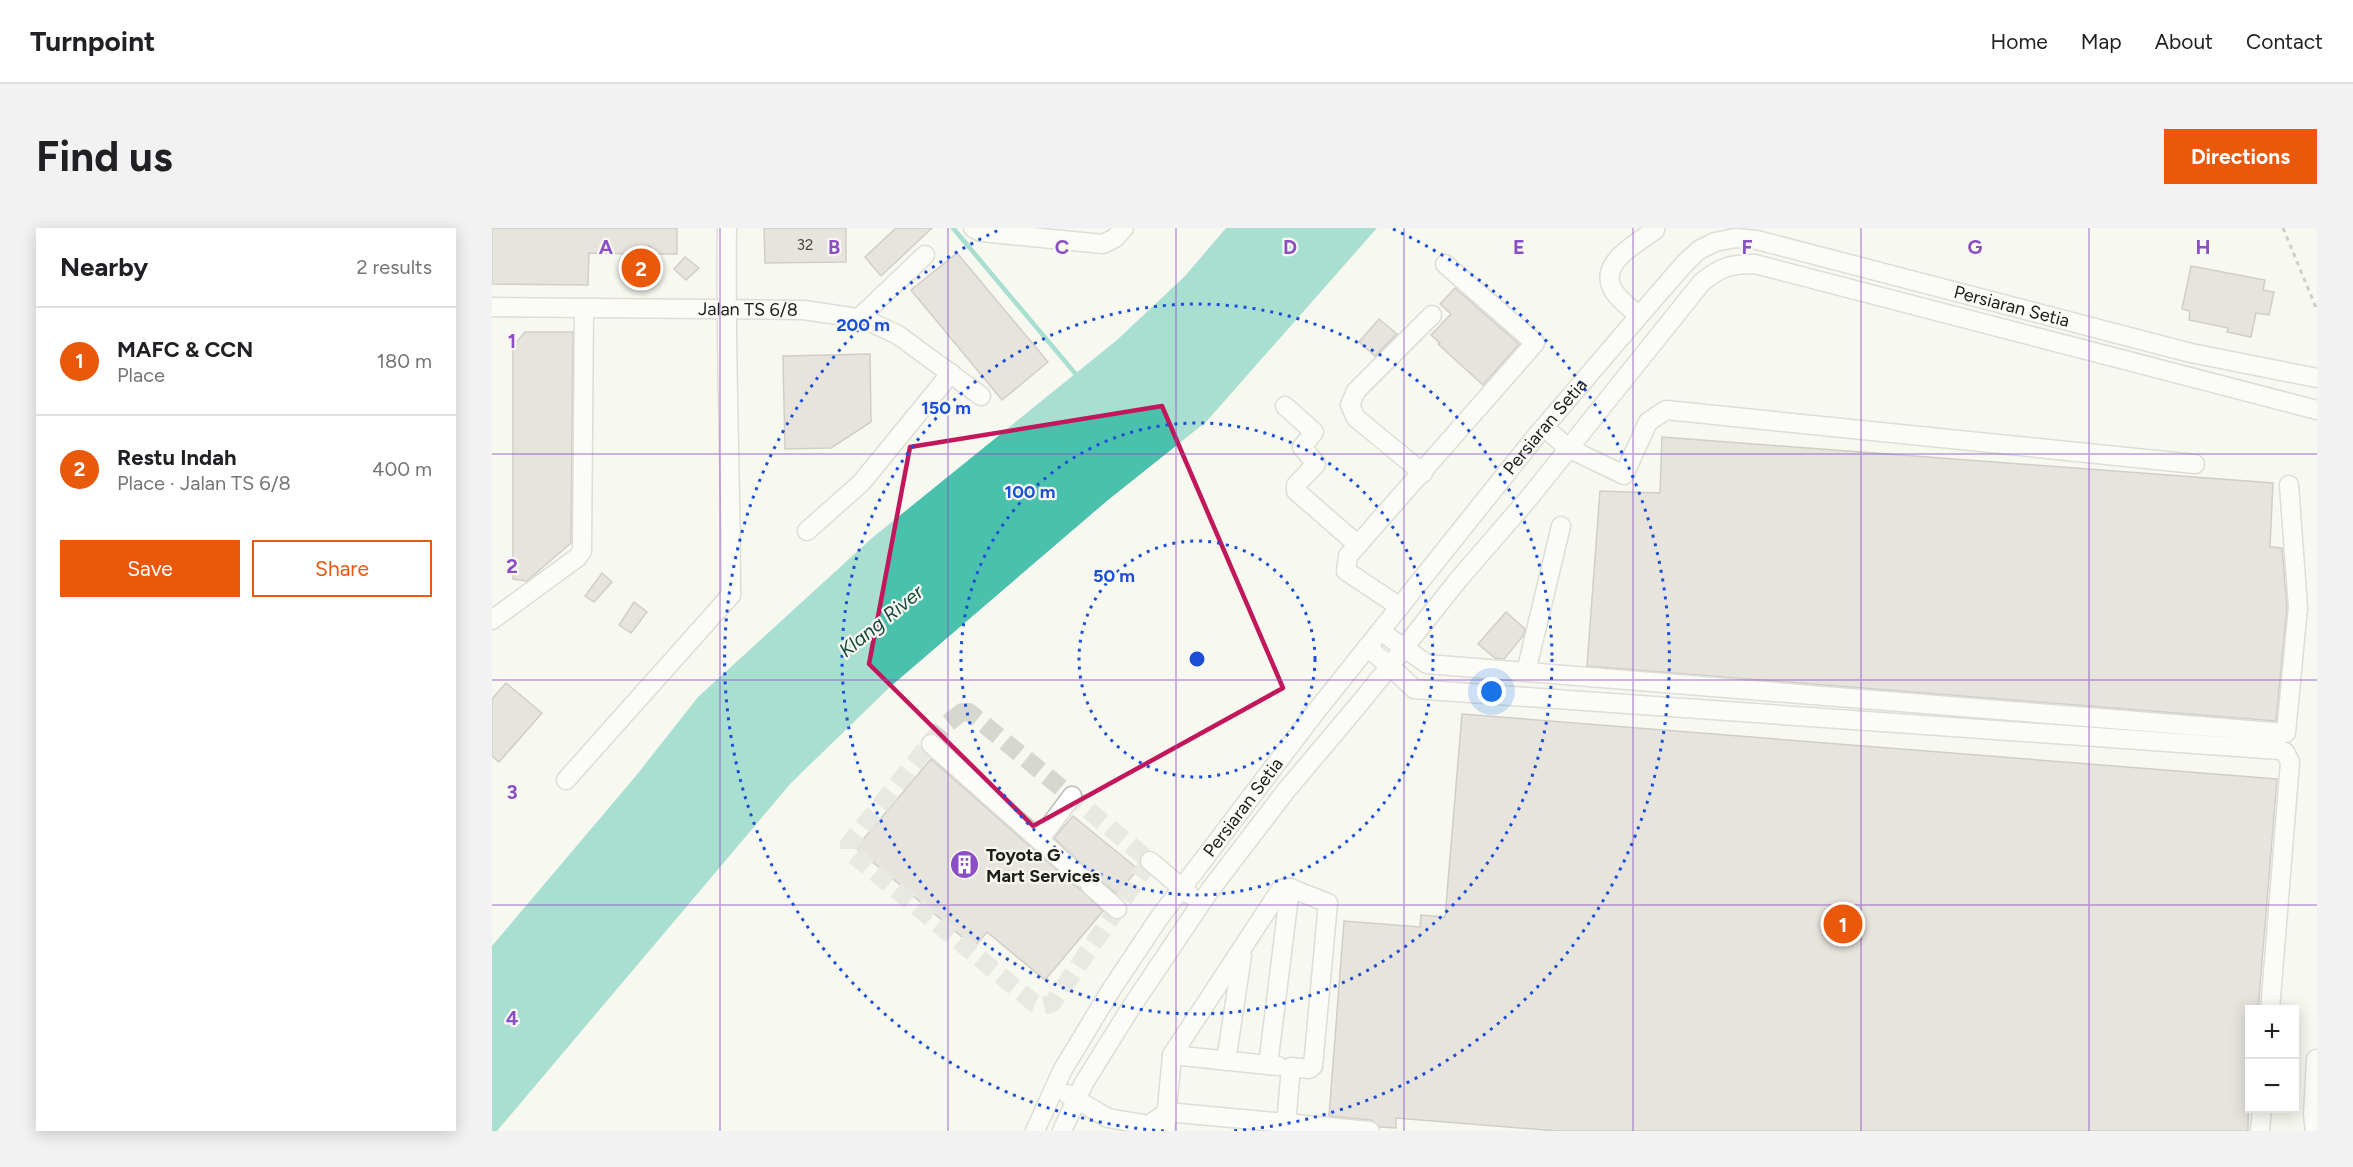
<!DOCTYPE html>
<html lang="en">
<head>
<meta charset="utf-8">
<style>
	:root { --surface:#fff; --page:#f2f2f2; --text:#202124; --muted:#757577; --line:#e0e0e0; --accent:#ea580c }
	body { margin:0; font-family:Figtree,sans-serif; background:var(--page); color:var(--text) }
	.controls { position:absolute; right:18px; bottom:18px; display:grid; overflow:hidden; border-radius:0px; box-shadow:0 3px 15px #0003 }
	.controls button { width:54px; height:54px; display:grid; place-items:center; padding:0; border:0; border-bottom:2px solid var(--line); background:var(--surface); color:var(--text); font:30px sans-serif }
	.you { position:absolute; left:1000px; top:464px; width:21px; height:21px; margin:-15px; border:4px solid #fff; border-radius:50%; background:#1a73e8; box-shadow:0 0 0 9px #1a73e833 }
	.badge { display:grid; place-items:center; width:39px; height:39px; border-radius:50%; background:var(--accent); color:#fff; font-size:20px; font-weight:700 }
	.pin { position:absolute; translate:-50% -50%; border:3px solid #fff; box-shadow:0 2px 6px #0006 }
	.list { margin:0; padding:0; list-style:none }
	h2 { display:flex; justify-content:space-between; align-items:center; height:78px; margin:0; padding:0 24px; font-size:26px }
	h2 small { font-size:20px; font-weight:400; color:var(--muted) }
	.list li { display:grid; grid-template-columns:39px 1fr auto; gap:18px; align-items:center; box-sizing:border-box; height:108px; padding:0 24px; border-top:2px solid var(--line) }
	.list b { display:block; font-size:22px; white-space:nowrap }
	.list p { margin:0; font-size:20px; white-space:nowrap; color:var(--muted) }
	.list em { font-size:20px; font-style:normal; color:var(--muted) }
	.actions { display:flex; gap:12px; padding:18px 24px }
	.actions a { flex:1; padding:14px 0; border:2px solid var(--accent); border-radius:0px; text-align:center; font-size:21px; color:var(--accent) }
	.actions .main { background:var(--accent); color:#fff }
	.map { position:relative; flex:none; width:1825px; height:903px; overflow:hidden; border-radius:0px }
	header { display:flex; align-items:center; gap:36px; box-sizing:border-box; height:84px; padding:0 30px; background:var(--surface); border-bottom:2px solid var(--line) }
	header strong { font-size:28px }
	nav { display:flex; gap:33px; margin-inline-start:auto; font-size:21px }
	.intro { display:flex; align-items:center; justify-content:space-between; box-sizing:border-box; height:144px; padding:0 36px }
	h1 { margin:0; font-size:42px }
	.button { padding:15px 27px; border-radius:0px; background:var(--accent); color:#fff; font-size:21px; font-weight:700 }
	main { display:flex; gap:36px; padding:0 36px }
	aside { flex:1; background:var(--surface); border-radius:0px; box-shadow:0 3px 15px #0003 }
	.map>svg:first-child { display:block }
	.water { fill:#4ac1ac }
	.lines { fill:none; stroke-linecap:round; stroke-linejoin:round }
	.stream { stroke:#4ac1ac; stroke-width:4.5 }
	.building { fill:#d1ccc6; stroke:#a09c96; stroke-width:1.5 }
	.minor-tunnel { stroke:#d6d7d0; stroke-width:18; stroke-dasharray:18 9; stroke-linecap:butt }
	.minor-casing { stroke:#bebeb7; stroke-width:21 }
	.path { stroke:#9e9e98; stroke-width:3; stroke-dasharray:4.5 4.5; stroke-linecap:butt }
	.minor { stroke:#fff; stroke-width:18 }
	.marked { fill:none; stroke:#c2185b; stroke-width:4.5; stroke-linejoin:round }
	.grid { fill:none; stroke:#8b4ec5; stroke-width:1.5; stroke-opacity:0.55 }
	.ring { fill:none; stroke:#1d4ed8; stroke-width:3; stroke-dasharray:3 6 }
	.labels { text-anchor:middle; stroke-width:4.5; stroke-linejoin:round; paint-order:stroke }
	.number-label { font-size:15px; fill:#4a4945 }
	.street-label { font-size:18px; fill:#1d1d1a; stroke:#f7f8f0 }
	.poi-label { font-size:18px; font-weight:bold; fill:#1d1d1a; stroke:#f7f8f0; text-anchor:start }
	.water-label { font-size:20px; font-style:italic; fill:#154940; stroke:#f7f8f0 }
	.grid-label { font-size:20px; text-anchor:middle; font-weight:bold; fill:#8b4ec5; stroke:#f7f8f0; stroke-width:4.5; stroke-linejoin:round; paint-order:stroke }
	.centre { fill:#1d4ed8; stroke:#f7f8f0; stroke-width:3 }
	.ring-label { font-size:18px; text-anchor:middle; font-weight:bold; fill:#1d4ed8; stroke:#f7f8f0; stroke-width:4.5; stroke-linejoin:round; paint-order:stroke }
</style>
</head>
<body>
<header>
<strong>Turnpoint</strong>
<nav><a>Home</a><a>Map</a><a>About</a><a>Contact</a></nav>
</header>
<div class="intro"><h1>Find us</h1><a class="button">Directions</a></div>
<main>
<aside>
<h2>Nearby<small>2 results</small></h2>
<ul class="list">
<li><span class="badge">1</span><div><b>MAFC &amp; CCN</b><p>Place</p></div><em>180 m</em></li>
<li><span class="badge">2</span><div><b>Restu Indah</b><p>Place · Jalan TS 6/8</p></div><em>400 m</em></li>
</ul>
<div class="actions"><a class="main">Save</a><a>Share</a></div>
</aside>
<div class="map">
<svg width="1825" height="903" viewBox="0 0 1825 903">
	<rect width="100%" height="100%" fill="#f7f8f0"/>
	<!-- water -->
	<polygon class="water" points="734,0 885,0 714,194 616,272 399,458 299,555 5,903 0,903 0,718 143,549 206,469 380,310 625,112 693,48"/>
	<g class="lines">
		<!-- stream -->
		<polyline class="stream" points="461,0 587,150"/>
	</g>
	<!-- building -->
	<g class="building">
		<polygon points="0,0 185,0 185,26 166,26 157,18 156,54 141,54 142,26 97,25 96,57 0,56"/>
		<polygon points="272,0 354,0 354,34 273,35"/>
		<polygon points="404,0 440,0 389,48 373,29"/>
		<polygon points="465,25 556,134 510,172 419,62"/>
		<polygon points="193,29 207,40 194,52 182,41"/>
		<polygon points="1699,38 1773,52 1771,62 1782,64 1777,87 1764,85 1759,109 1735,104 1736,100 1697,92 1698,83 1690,81"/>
		<polygon points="963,60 1027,116 991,157 946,116 948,115 939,107 959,86 948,76"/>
		<polygon points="887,91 905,106 883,128 867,114"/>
		<polygon points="33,104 81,104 79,315 35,353 21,351 21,118"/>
		<polygon points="378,126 379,194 339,220 293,221 291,128"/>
		<polygon points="1170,209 1781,255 1778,319 1790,320 1795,379 1784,493 1095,438 1108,263 1168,265"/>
		<polygon points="110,345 120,354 102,374 93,368"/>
		<polygon points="142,374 155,384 139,405 127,397"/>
		<polygon points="1014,384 1033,401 1031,408 1012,431 1003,430 986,416"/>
		<polygon points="14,455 50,485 7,534 0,528 0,471"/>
		<polygon points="970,486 1785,551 1766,782 1758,782 1756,903 1065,903 904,890 904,900 888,899 879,892 837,888 852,693 928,699 929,687 953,689"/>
		<polygon points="439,531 582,657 587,660 611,683 553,752 495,704 482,719 364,620"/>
		<polygon points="581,588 646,641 625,666 600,646 562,610"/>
	</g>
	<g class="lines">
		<!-- minor-tunnel -->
		<polygon class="minor-tunnel" points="470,484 477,484 658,633 560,776 550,778 542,775 357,623 357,616 452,498"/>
		<defs>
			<g id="minor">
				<polyline points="481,0 489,4 611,16 623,10 632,0"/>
				<path id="s1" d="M0 79 312 82 372 91 406 107 489 168"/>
				<path d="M1147 88C1139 81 1129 73 1123 65 1103 36 1144 16 1163 2"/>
				<polyline points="367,90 433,27"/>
				<polyline points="793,178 822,204 810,219 824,236 804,257 804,263 866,317"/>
				<polyline points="1052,199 1076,220 1132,247 1156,194 1174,182 1703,236"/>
				<polyline points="931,245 864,190 858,177 864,163 940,87"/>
				<polyline points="315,303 369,255 459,145"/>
				<polyline points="908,379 854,343 856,328 1043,115 953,36"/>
				<polyline points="0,392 86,329 90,323 92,80"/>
				<polyline points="888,403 935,436 1794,505 1806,379 1797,257"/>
				<polyline points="875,419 898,438 922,461 1787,522 1793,524 1798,534 1778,782"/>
				<polyline points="1034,444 1069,298"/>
				<polyline points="439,516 589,649"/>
				<path d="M74 552 239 367C239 245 233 122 235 0"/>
				<polyline points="548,611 580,568"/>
				<polyline points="658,633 698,667"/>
				<polyline points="598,657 625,681"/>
				<polyline points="680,827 786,838"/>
				<polyline points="734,833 750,728"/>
				<polyline points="776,837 798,660"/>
				<polyline points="575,866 616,890 657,897 663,903"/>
				<polyline points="657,897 675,884 878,903"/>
				<path id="s2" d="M543 903 570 843 619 762 667 690 822 486 1041 212 1147 88 1193 35 1207 22 1223 14 1243 10 1265 12 1699 125 1825 150"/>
				<path d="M570 903 592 855 638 781 718 662 793 564 873 469 966 352 1037 270 1210 54C1229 39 1238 36 1263 36L1825 182"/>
				<polyline points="673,903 680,827 789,661 798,660 836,675 821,838 817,841 799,839 794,896"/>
				<polyline points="1768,903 1770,880"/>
				<polyline points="1823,903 1821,886 1824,831"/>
			</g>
		</defs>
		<!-- minor casing -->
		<use href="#minor" class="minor-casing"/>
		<!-- path -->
		<polyline class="path" points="1791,0 1825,82"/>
		<!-- minor -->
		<use href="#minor" class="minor"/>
	</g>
	<!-- marked area -->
	<path d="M0 0H1825V903H0ZM670 178 791 460 541 598 377 436 418 219Z" fill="#f7f8f0" fill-opacity=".55" fill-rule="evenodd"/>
	<path class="marked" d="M670 178 791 460 541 598 377 436 418 219Z"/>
	<!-- grid -->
	<path class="grid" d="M228 0V903M456 0V903M684 0V903M912 0V903M1141 0V903M1369 0V903M1597 0V903M0 226H1825M0 452H1825M0 677H1825"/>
	<!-- distance rings -->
	<g class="ring">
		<circle cx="705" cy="431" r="118"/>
		<circle cx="705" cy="431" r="236"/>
		<circle cx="705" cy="431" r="355"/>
		<path d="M672 903A473 473 0 0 1 509 1M901 1A473 473 0 0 1 738 903"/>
	</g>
	<!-- icons -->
	<defs>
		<symbol id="building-disc" viewBox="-11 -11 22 22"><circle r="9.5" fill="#8b4ec5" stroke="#f7f8f0"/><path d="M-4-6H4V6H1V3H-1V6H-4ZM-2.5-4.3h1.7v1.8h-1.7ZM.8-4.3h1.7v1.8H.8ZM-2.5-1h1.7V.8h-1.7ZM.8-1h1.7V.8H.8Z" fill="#fff"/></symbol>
	</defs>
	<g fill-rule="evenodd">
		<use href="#building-disc" x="456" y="620" width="33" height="33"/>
	</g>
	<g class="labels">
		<!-- number labels -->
		<g class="number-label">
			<text x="313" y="22">32</text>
		</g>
		<!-- street labels -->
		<g class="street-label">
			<text dy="6" stroke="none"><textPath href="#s2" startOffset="1430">Persiaran Setia</textPath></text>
			<text dy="6" stroke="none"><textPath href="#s1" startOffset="256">Jalan TS 6/8</textPath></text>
			<text dy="6" stroke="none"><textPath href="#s2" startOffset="872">Persiaran Setia</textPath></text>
			<text dy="6" stroke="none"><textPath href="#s2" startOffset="386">Persiaran Setia</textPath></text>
		</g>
		<!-- poi labels -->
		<g class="poi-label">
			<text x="494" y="633">Toyota G<tspan x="494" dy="21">Mart Services</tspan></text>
		</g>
		<!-- water labels -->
		<g class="water-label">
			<text transform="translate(389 393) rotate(-39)" y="7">Klang River</text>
		</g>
	</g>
	<g class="grid-label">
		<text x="114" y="26">A</text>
		<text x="342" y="26">B</text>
		<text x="570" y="26">C</text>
		<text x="798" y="26">D</text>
		<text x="1027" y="26">E</text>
		<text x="1255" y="26">F</text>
		<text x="1483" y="26">G</text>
		<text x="1711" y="26">H</text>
		<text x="20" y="120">1</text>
		<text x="20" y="345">2</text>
		<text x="20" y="571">3</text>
		<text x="20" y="797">4</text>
	</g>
	<circle cx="705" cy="431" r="9" class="centre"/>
	<g class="ring-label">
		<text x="371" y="103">200 m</text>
		<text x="454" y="186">150 m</text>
		<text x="538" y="270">100 m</text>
		<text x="622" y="354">50 m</text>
	</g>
</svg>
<div class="controls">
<button>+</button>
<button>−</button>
</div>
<div class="you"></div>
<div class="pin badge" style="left:1351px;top:696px">1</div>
<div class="pin badge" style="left:149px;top:40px">2</div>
</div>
</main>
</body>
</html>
